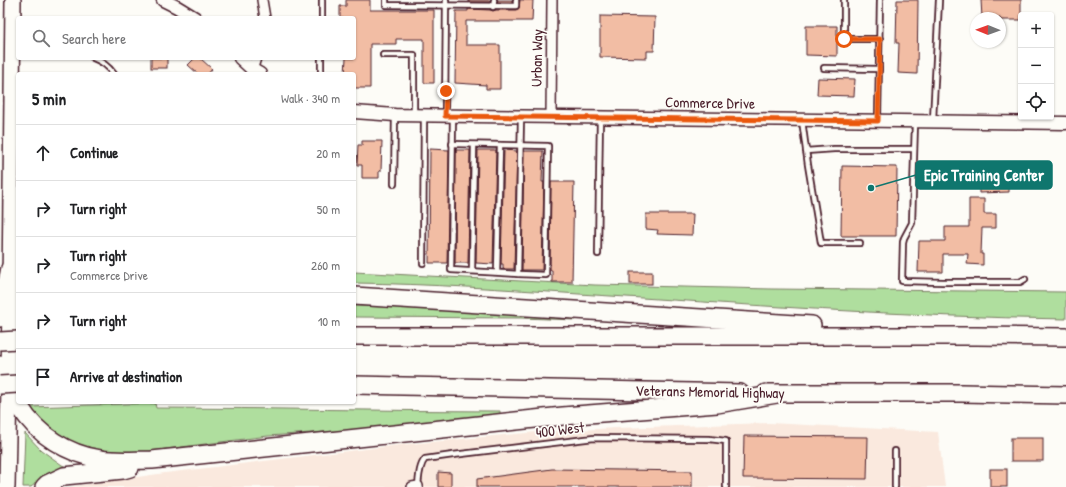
<!DOCTYPE html>
<html lang="en">
<head>
<meta charset="utf-8">
<style>
	:root { --surface:#fff; --page:#f2f2f2; --text:#202124; --muted:#757577; --line:#e0e0e0 }
	body { margin:0; font-family:"Patrick Hand",sans-serif; background:var(--page); color:var(--text) }
	.controls { position:absolute; right:12px; top:12px; display:grid; overflow:hidden; border-radius:4px; box-shadow:0 1px 3px #0004 }
	.controls button { width:36px; height:36px; display:grid; place-items:center; padding:0; border:0; border-bottom:1px solid var(--line); background:var(--surface); color:var(--text); font:20px sans-serif }
	.compass { position:absolute; left:970px; top:12px; width:36px; height:36px; border-radius:50%; background:var(--surface); box-shadow:0 1px 3px #0004; rotate:271deg }
	.stop { position:absolute; width:12px; height:12px; margin:-9px; border:3px solid #ea580c; border-radius:50%; background:#fff }
	.stop.end { background:#ea580c; border-color:#fff; box-shadow:0 1px 4px #0008 }
	.list { margin:0; padding:0; list-style:none }
	h2 { display:flex; justify-content:space-between; align-items:center; height:52px; margin:0; padding:0 16px; font-size:17px }
	h2 small { font-size:13px; font-weight:400; color:var(--muted) }
	.list li { display:grid; grid-template-columns:26px 1fr auto; gap:12px; align-items:center; box-sizing:border-box; height:56px; padding:0 16px; border-top:1px solid var(--line) }
	.list b { display:block; font-size:15px; white-space:nowrap }
	.list p { margin:0; font-size:13px; white-space:nowrap; color:var(--muted) }
	.list em { font-size:13px; font-style:normal; color:var(--muted) }
	.icon { flex:none; width:22px; height:22px; fill:none; stroke:currentColor; stroke-width:2; stroke-linecap:round; stroke-linejoin:round }
	.map { position:relative; flex:none; width:1066px; height:487px; overflow:hidden }
	.search { position:absolute; background:var(--surface); box-shadow:0 1px 3px #0004; left:16px; top:16px; width:340px; height:44px; display:flex; align-items:center; gap:10px; box-sizing:border-box; padding:0 14px; border-radius:4px; color:var(--muted); font-size:15px }
	.panel { position:absolute; background:var(--surface); box-shadow:0 1px 3px #0004; left:16px; top:72px; width:340px; height:332px; border-radius:4px }
	.map>svg:first-child { display:block }
	.built { fill:#fae9de }
	.green { fill:#afde9e; stroke:#7c7e64 }
	.building { fill:#f2bda4; stroke:#4a1f2b }
	.lines { fill:none; stroke-linecap:round; stroke-linejoin:round }
	.service-casing { stroke:#4a1f2b; stroke-width:8 }
	.minor-casing { stroke:#4a1f2b; stroke-width:12 }
	.tertiary-casing { stroke:#4a1f2b; stroke-width:15 }
	.primary-casing { stroke:#4a1f2b; stroke-width:18 }
	.motorway-casing { stroke:#4a1f2b; stroke-width:20 }
	.service { stroke:#fdfcf7; stroke-width:4.5 }
	.minor { stroke:#fdfcf7; stroke-width:9 }
	.tertiary { stroke:#fdfcf7; stroke-width:12 }
	.primary { stroke:#fdfcf7; stroke-width:15 }
	.motorway { stroke:#fdfcf7; stroke-width:17 }
	.motorway-bridge-casing { stroke:#4a1f2b; stroke-width:20; stroke-linecap:butt }
	.motorway-bridge { stroke:#fdfcf7; stroke-width:17 }
	.route { stroke:#ea580c; stroke-width:5 }
	.labels { text-anchor:middle; stroke-width:3.5; stroke-linejoin:round; paint-order:stroke }
	.street-label { font-size:15px; fill:#4a1f2b; stroke:#fdfcf7 }
	.leader { fill:none; stroke:#0f766e; stroke-width:1.5 }
	.callout-dot { fill:#0f766e; stroke:#fdfcf7; stroke-width:1.5 }
	.callout { fill:#0f766e; stroke:#0f766e; stroke-width:1.5 }
	.callout-label { font-size:16px; text-anchor:middle; font-weight:bold; fill:#fff }
</style>
</head>
<body>
<div class="map">
<svg width="1066" height="487" viewBox="0 0 1066 487">
	<rect width="100%" height="100%" fill="#fdfcf7"/>
	<filter id="ink" filterUnits="userSpaceOnUse"><feTurbulence type="fractalNoise" baseFrequency=".025" numOctaves="2"/><feDisplacementMap in="SourceGraphic" scale="8" xChannelSelector="R" yChannelSelector="G"/><feConvolveMatrix kernelMatrix="1 2 1 2 8 2 1 2 1" color-interpolation-filters="sRGB"/></filter>
	<g filter="url(#ink)">
		<!-- built -->
		<polygon class="built" points="770,423 938,432 945,487 69,487 165,473 281,459 399,445 537,432 617,428"/>
		<!-- green -->
		<g class="green">
			<path d="M354 272 595 285 772 289 1066 292V319C904 317 741 304 579 294 504 289 429 284 354 283Z"/>
			<polygon points="354,306 448,308 576,314 576,320 521,318 354,317"/>
			<path d="M155 403 156 408C270 408 385 411 500 411V414L339 431 268 436 150 451 126 452 99 450 81 446 58 435 42 422 29 407Z"/>
			<polygon points="25,433 41,450 62,465 69,468 44,477 31,487 23,487"/>
		</g>
		<!-- building -->
		<g class="building">
			<polygon points="346,0 370,0 370,10 434,10 434,83 424,83 424,39 396,39 396,44 370,44 370,88 354,88 354,74 345,74 346,58 354,58 354,18 340,18 340,6 346,6"/>
			<rect x="468" y="0" width="22" height="2"/>
			<polygon points="498,0 512,0 512,2 497,2"/>
			<polygon points="520,0 533,0 532,21 466,21 466,45 500,45 500,89 486,89 486,85 455,83 456,11 468,11 468,9 490,10 493,11 496,10 516,10 519,8"/>
			<polygon points="897,0 918,0 917,74 898,73 899,43 896,43"/>
			<polygon points="981,0 1021,0 1021,20 1000,20 1000,18 982,18"/>
			<polygon points="600,16 655,17 654,51 647,51 647,58 600,57"/>
			<polygon points="806,26 837,26 837,56 806,55"/>
			<rect x="151" y="58" width="16" height="10"/>
			<polygon points="195,58 200,58 212,69 208,74 198,74 188,65"/>
			<polygon points="818,78 855,79 854,96 817,95"/>
			<polygon points="362,141 382,141 381,171 379,171 379,178 362,178 362,165 357,165 358,145 362,145"/>
			<polygon points="430,149 449,150 447,263 429,263"/>
			<polygon points="456,150 470,150 468,263 455,263"/>
			<polygon points="478,150 496,150 493,264 476,263"/>
			<polygon points="504,150 517,151 514,269 503,269 503,264 501,264"/>
			<polygon points="524,151 543,151 542,182 544,182 542,270 522,270"/>
			<polygon points="842,166 897,167 896,236 841,236"/>
			<polygon points="979,178 1009,178 1009,192 979,193"/>
			<polygon points="551,182 574,182 572,282 552,282 552,270 550,270"/>
			<polygon points="969,199 984,199 984,214 996,214 996,228 982,228 981,254 983,254 983,265 967,264 968,254 943,254 943,272 918,272 919,241 945,241 945,227 969,227"/>
			<polygon points="646,214 693,214 692,235 657,234 658,230 646,229"/>
			<rect x="630" y="272" width="22" height="12"/>
			<polygon points="744,436 868,437 867,479 743,478"/>
			<rect x="1011" y="438" width="32" height="23"/>
			<polygon points="552,469 692,471 692,487 477,487 477,479"/>
			<rect x="990" y="469" width="17" height="18"/>
			<polygon points="438,472 451,473 451,487 438,487"/>
		</g>
		<g class="lines">
			<defs>
				<g id="service">
					<polyline points="386,0 386,5 516,6 516,0"/>
					<polyline points="844,0 844,39 880,39"/>
					<polyline points="493,7 494,0"/>
					<polyline points="322,18 322,0"/>
					<polyline points="383,55 414,55 414,114"/>
					<path d="M93 58C101 61 109 67 114 74"/>
					<polyline points="824,68 879,69"/>
					<polyline points="321,74 321,58"/>
					<polyline points="445,114 446,0"/>
					<polyline points="453,116 451,270 518,274 521,117"/>
					<polyline points="878,119 880,0"/>
					<polyline points="802,120 808,165 821,243 860,243"/>
					<polyline points="933,120 939,0"/>
					<polyline points="915,123 912,223 904,238 903,242 902,281 943,282 1020,282 1025,279"/>
					<polyline points="452,144 548,146 546,275 518,274"/>
					<polyline points="806,151 834,149 914,149"/>
					<polyline points="394,184 395,115"/>
					<polyline points="598,254 600,118"/>
					<polyline points="423,263 424,116"/>
					<polyline points="472,271 474,145"/>
					<polyline points="497,272 500,145"/>
					<path d="M418 486C419 477 419 466 425 459L453 455 594 438 709 439 726 441V487"/>
					<polyline points="895,487 895,451"/>
				</g>
				<g id="minor">
					<polyline points="262,0 265,18"/>
					<polyline points="251,74 256,58"/>
					<polyline points="551,117 552,0"/>
					<polyline points="412,487 418,486 418,487"/>
				</g>
				<g id="tertiary">
					<polyline points="163,0 177,7 195,18"/>
					<polyline points="240,58 253,70 260,74"/>
					<polyline points="354,112 395,115 1066,123"/>
				</g>
				<polyline id="primary" points="7,487 9,386 13,0"/>
				<g id="motorway">
					<polyline points="354,296 812,325"/>
					<polyline points="0,318 10,268"/>
					<polyline points="354,336 976,336 1066,337"/>
					<path d="M0 365C6 379 12 394 20 407 37 435 68 454 100 459 117 462 135 460 152 460L563 416 717 404 777 394"/>
					<polyline points="354,385 740,393"/>
					<polyline points="766,393 961,393 1066,395"/>
					<polyline points="44,487 47,484 64,476 123,470 130,468"/>
				</g>
			</defs>
			<!-- service casing -->
			<use href="#service" class="service-casing"/>
			<!-- minor casing -->
			<use href="#minor" class="minor-casing"/>
			<!-- tertiary casing -->
			<use href="#tertiary" class="tertiary-casing"/>
			<!-- primary casing -->
			<use href="#primary" class="primary-casing"/>
			<!-- motorway casing -->
			<use href="#motorway" class="motorway-casing"/>
			<!-- service -->
			<use href="#service" class="service"/>
			<!-- minor -->
			<use href="#minor" class="minor"/>
			<!-- tertiary -->
			<use href="#tertiary" class="tertiary"/>
			<!-- primary -->
			<use href="#primary" class="primary"/>
			<!-- motorway -->
			<use href="#motorway" class="motorway"/>
			<defs>
				<g id="motorway-bridge">
					<polyline points="0,341 18,340"/>
					<polyline points="0,385 18,384"/>
				</g>
			</defs>
			<!-- motorway-bridge casing -->
			<use href="#motorway-bridge" class="motorway-bridge-casing"/>
			<!-- motorway-bridge -->
			<use href="#motorway-bridge" class="motorway-bridge"/>
		</g>
	</g>
	<g class="lines" filter="url(#ink)">
		<!-- route -->
		<polyline class="route" points="446,91 445,116 878,121 880,39 844,39"/>
	</g>
	<g class="labels">
		<!-- street labels -->
		<g class="street-label">
			<text transform="translate(537 58) rotate(-89)" y="5">Urban Way</text>
			<text transform="translate(710 103) rotate(1)" y="5">Commerce Drive</text>
			<text transform="translate(710 392) rotate(1)" y="5">Veterans Memorial Highway</text>
			<text transform="translate(560 430) rotate(-7)" y="5">400 West</text>
		</g>
	</g>
	<!-- callouts -->
	<path class="leader" d="M871 188L916 175"/>
	<circle class="callout-dot" cx="871" cy="188" r="4"/>
	<rect class="callout" x="916" y="161" width="136" height="28" rx="4"/>
	<g class="callout-label">
		<text x="984" y="181">Epic Training Center</text>
	</g>
</svg>
<div class="controls">
<button>+</button>
<button>−</button>
<button><svg class="icon" aria-label="locate" viewBox="0 0 24 24"><circle cx="12" cy="12" r="6"/><path d="M12 2v4M12 18v4M2 12h4M18 12h4"/></svg></button>
</div>
<svg class="compass" viewBox="-18 -18 36 36"><path d="M0-13l5 13h-10z" fill="#e53935"/><path d="M0 13l5-13h-10z" fill="#757577"/></svg>
<div class="stop" style="left:844px;top:39px"></div>
<div class="stop end" style="left:446px;top:91px"></div>
<div class="search"><svg class="icon" aria-label="search" viewBox="0 0 24 24"><circle cx="10" cy="10" r="6"/><path d="M15 15l6 6"/></svg>Search here</div>
<section class="panel">
<h2>5 min<small>Walk · 340 m</small></h2>
<ul class="list">
<li><svg class="icon" aria-label="ahead" viewBox="0 0 24 24"><path d="M12 20V5M6 11l6-6 6 6"/></svg><div><b>Continue</b></div><em>20 m</em></li>
<li><svg class="icon" aria-label="right" viewBox="0 0 24 24"><path d="M7 20v-9h11M14 6l5 5-5 5"/></svg><div><b>Turn right</b></div><em>50 m</em></li>
<li><svg class="icon" aria-label="right" viewBox="0 0 24 24"><path d="M7 20v-9h11M14 6l5 5-5 5"/></svg><div><b>Turn right</b><p>Commerce Drive</p></div><em>260 m</em></li>
<li><svg class="icon" aria-label="right" viewBox="0 0 24 24"><path d="M7 20v-9h11M14 6l5 5-5 5"/></svg><div><b>Turn right</b></div><em>10 m</em></li>
<li><svg class="icon" aria-label="arrive" viewBox="0 0 24 24"><path d="M6 21V4h12l-3 4 3 4H6"/></svg><div><b>Arrive at destination</b></div></li>
</ul>
</section>
</div>
</body>
</html>
